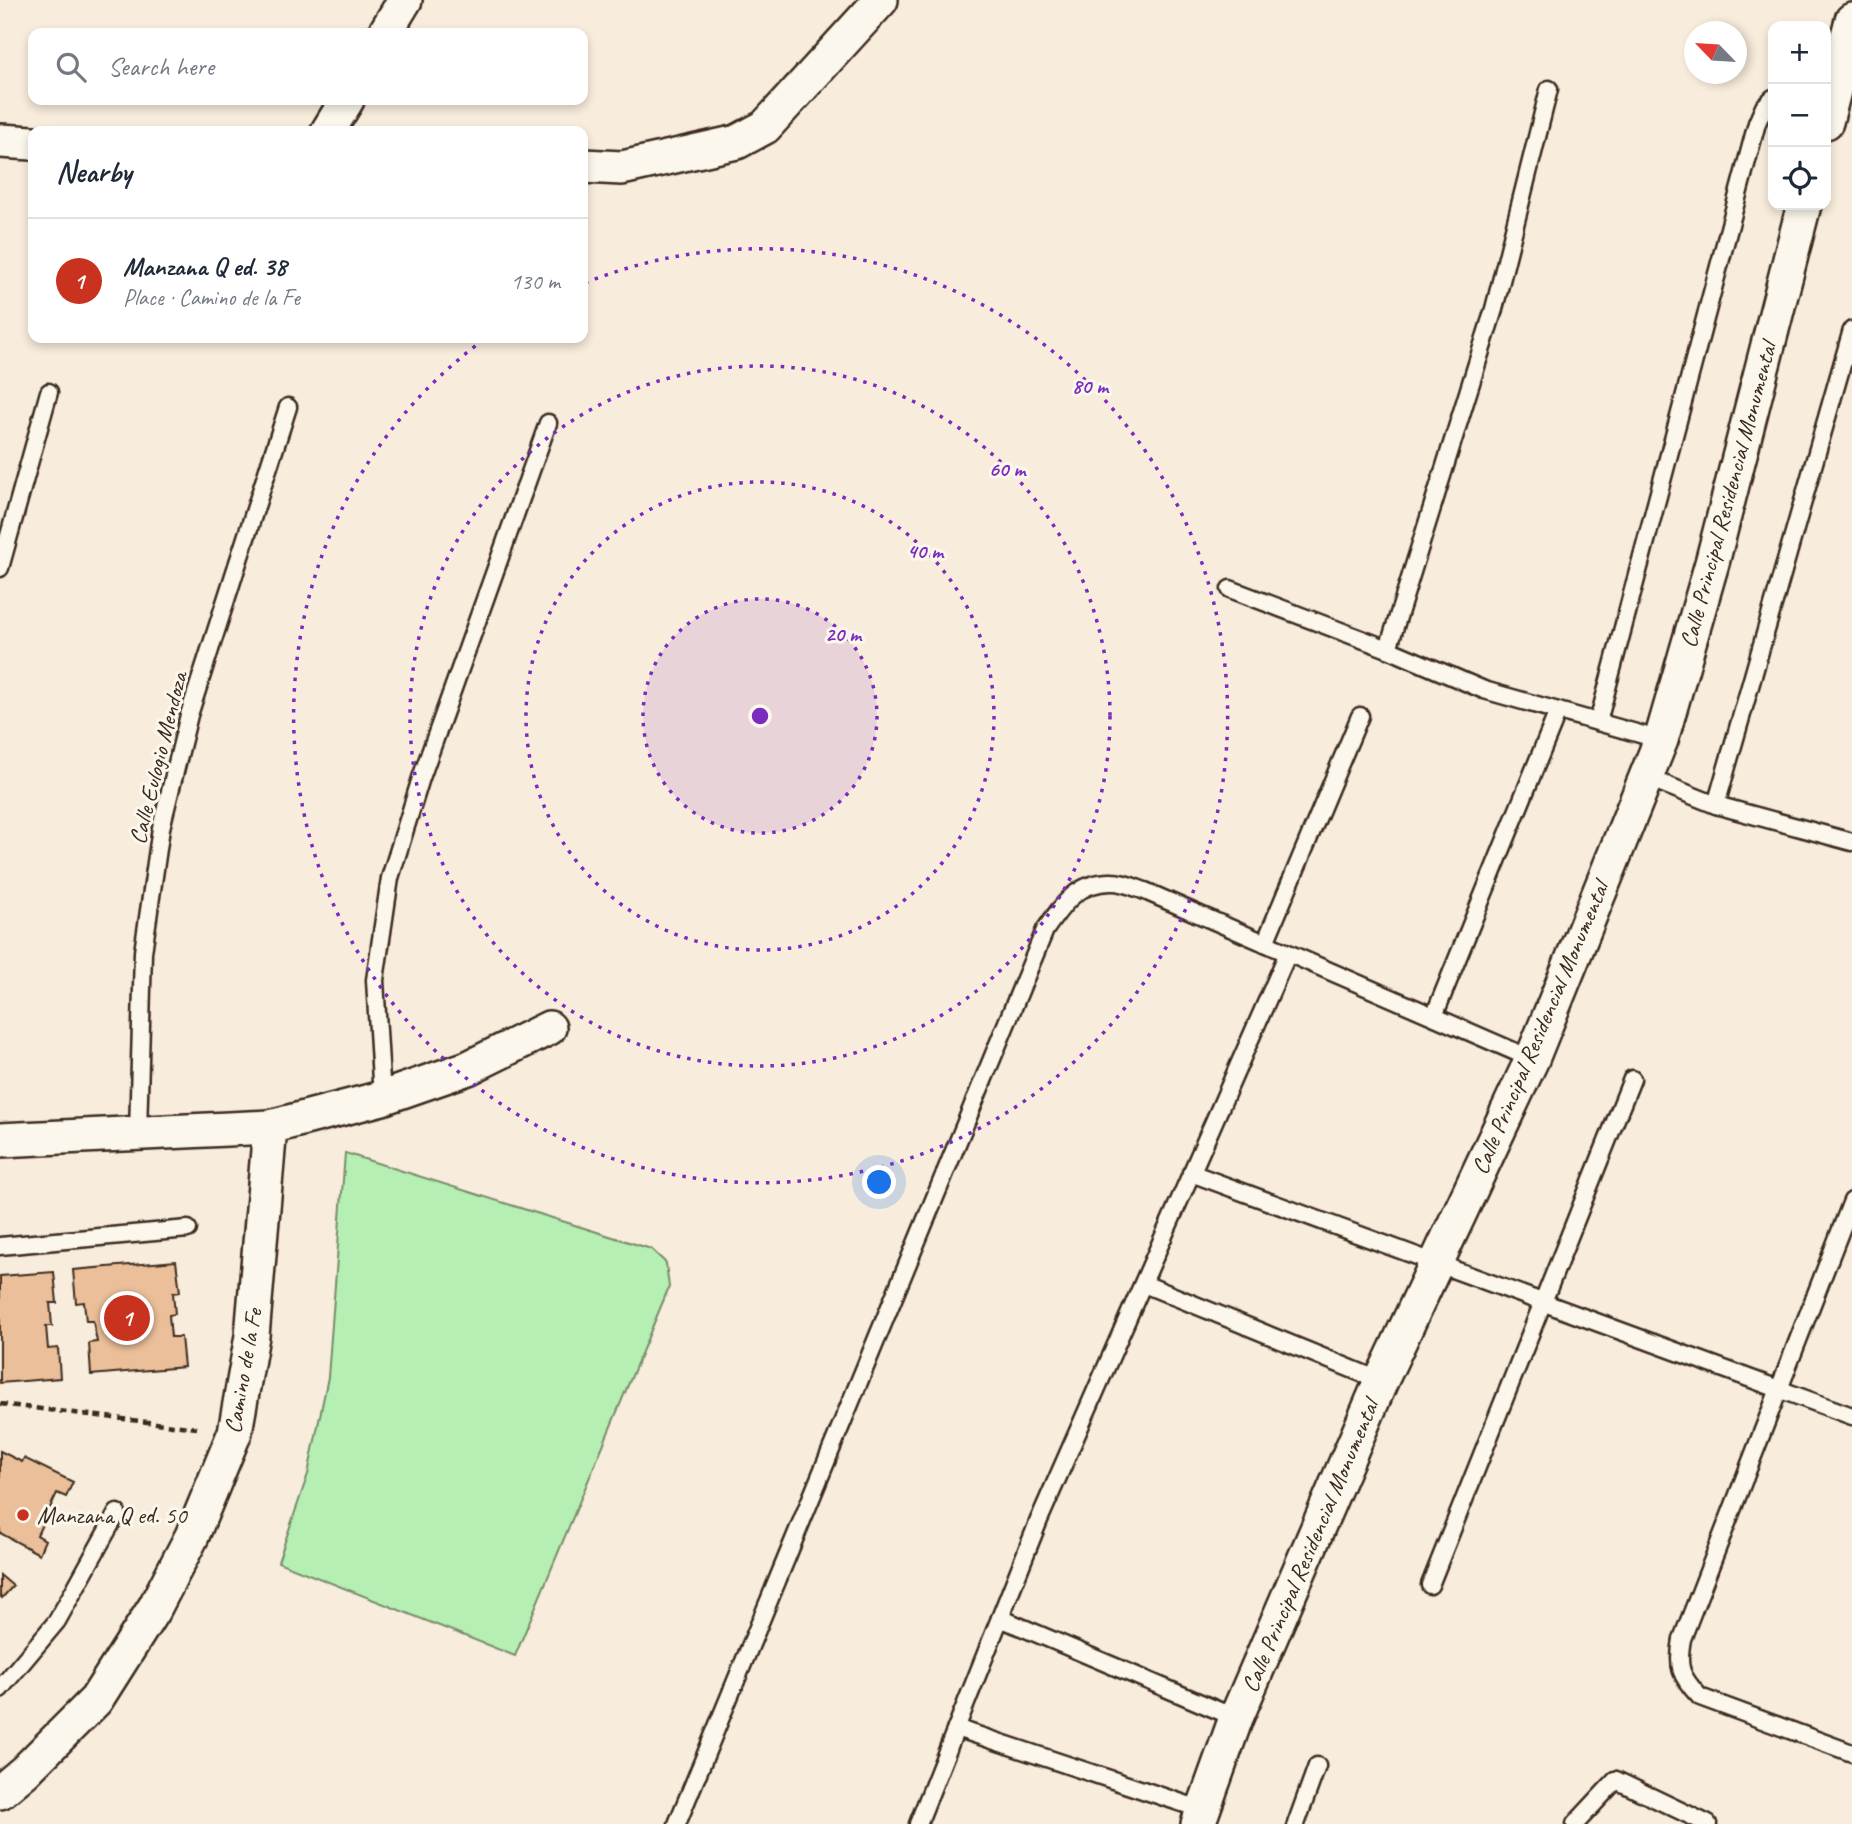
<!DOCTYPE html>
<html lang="en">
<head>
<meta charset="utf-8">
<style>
	:root { --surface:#fff; --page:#f6f6f7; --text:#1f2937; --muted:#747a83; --line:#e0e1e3; --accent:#c8321e }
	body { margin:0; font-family:Caveat,sans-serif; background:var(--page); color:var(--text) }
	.controls { position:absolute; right:21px; top:21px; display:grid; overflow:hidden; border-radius:14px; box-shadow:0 4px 10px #0003 }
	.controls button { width:63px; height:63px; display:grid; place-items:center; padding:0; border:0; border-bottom:2px solid var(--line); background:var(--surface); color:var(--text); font:35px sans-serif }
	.compass { position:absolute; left:1684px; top:21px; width:63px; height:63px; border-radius:50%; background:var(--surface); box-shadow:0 4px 10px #0003; rotate:295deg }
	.you { position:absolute; left:880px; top:1183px; width:24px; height:24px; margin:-18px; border:5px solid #fff; border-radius:50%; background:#1a73e8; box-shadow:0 0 0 10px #1a73e833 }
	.badge { display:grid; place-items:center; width:46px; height:46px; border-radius:50%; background:var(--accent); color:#fff; font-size:23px; font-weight:700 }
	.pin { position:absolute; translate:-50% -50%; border:4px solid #fff; box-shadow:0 2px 7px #0006 }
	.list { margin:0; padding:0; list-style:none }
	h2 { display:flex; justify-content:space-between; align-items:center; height:91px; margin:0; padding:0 28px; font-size:30px }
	h2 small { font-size:23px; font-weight:400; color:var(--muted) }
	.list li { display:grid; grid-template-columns:46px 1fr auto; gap:21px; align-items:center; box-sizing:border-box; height:126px; padding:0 28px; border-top:2px solid var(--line) }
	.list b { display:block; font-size:26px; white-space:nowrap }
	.list p { margin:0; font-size:23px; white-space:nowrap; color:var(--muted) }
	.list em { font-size:23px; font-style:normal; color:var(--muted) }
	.icon { flex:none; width:38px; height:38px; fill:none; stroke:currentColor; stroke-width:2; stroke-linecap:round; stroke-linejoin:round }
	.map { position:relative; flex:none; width:1852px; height:1824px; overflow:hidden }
	.search { position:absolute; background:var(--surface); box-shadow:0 4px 10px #0003; left:28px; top:28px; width:560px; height:77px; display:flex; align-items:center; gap:18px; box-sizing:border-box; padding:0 24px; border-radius:14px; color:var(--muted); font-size:26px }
	.panel { position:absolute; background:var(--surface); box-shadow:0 4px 10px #0003; left:28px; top:126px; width:560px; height:217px; border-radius:14px }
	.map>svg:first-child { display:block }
	.green { fill:#b5efb4; stroke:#788c69; stroke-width:2 }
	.building { fill:#ebbf9a; stroke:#3b2a1e; stroke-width:2 }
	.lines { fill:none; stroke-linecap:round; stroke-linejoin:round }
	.service-casing { stroke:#3b2a1e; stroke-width:21 }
	.minor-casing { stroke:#3b2a1e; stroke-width:38 }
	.path { stroke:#3b2a1e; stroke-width:4.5; stroke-dasharray:7 5; stroke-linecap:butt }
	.service { stroke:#fbf7ec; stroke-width:16 }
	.minor { stroke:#fbf7ec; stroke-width:33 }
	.ring { fill:none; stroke:#7b2cbf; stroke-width:3.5; stroke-dasharray:3.5 7 }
	.poi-dot { fill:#c8321e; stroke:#fbf7ec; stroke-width:2.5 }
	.labels { text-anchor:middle; stroke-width:6; stroke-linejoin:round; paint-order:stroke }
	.street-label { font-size:24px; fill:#3b2a1e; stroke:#fbf7ec }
	.poi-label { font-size:24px; fill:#3b2a1e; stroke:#fbf7ec; text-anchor:start }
	.centre { fill:#7b2cbf; stroke:#fbf7ec; stroke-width:3.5 }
	.ring-label { font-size:21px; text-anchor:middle; font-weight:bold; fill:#7b2cbf; stroke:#fbf7ec; stroke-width:6; stroke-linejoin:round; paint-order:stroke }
</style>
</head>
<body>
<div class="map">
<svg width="1852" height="1824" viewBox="0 0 1852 1824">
	<rect width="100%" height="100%" fill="#f8ecdc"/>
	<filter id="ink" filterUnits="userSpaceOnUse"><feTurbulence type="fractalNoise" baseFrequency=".0143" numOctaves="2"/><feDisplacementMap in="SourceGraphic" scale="14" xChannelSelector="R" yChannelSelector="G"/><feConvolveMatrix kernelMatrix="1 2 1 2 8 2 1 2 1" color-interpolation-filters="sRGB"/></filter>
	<g filter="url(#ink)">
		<!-- green -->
		<polygon class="green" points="345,1153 651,1249 666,1263 669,1287 515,1656 278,1562 308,1474 328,1377"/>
		<!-- building -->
		<g class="building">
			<polygon points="176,1261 180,1292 173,1293 175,1314 169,1315 171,1337 181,1337 184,1367 91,1375 89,1343 97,1342 93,1321 86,1321 84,1302 76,1303 73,1270"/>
			<polygon points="54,1272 57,1303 50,1303 52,1326 46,1326 48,1349 58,1348 60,1378 0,1383 0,1276"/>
			<polygon points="0,1451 22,1462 24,1458 73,1482 66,1497 57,1493 37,1535 45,1540 39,1554 0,1533"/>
			<polygon points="0,1575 13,1586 2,1598 0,1596"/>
		</g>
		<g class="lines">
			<defs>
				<g id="service">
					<polyline points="0,568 49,392"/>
					<polyline points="1230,589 1388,649 1484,690 1661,740"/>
					<polyline points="1388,649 1494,309 1549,89"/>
					<polyline points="1598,722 1757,123 1764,107 1773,98"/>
					<polyline points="1646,777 1716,805 1852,842"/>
					<polyline points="1716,805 1852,330"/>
					<polyline points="1265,943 1360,716"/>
					<polyline points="1434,1016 1558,711"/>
					<polyline points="382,1098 375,980 390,878 421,778 548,423"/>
					<polyline points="138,1133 143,952 161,828 189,715 288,407"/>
					<polyline points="1191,1173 1852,1416"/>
					<path d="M1852 1201 1682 1639C1677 1667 1680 1676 1700 1697L1852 1753"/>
					<polyline points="0,1246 188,1229"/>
					<polyline points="1144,1284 1381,1381"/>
					<polyline points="1430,1585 1632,1079"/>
					<polyline points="1000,1618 1236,1718"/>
					<polyline points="0,1689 57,1621 117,1513"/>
					<polyline points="956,1728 1203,1810"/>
					<path d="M677 1824 1045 930C1063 904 1078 881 1113 882 1123 882 1136 888 1145 891L1532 1059"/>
					<polyline points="918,1824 1039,1520 1288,953"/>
					<polyline points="1296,1824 1317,1766"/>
					<polyline points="1575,1824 1616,1780 1708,1824"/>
				</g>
				<g id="minor">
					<polyline points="385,33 405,0"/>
					<polyline points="1826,122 1852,20"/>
					<polyline points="328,131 347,100"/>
					<polyline points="0,141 33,143"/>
					<polyline points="583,166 622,168 737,142 765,127 881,0"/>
					<polyline points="0,1140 270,1127 382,1098 468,1068 549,1028"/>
					<polyline points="0,1792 25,1771 96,1700 155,1607 192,1536 235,1432 252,1336 270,1127"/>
					<polyline points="1198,1824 1236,1718 1381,1381 1532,1059 1661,740 1712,563 1804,205"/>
				</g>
			</defs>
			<!-- service casing -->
			<use href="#service" class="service-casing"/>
			<!-- minor casing -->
			<use href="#minor" class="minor-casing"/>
			<!-- path -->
			<polyline class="path" points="0,1404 197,1428"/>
			<!-- service -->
			<use href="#service" class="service"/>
			<!-- minor -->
			<use href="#minor" class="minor"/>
		</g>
	</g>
	<!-- distance rings -->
	<circle cx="760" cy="716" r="117" fill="#7b2cbf" fill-opacity=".12"/>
	<g class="ring">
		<circle cx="760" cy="716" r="117"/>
		<circle cx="760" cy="716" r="234"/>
		<circle cx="760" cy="716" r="350"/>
		<path d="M585 283A467 467 0 1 1 486 338"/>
	</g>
	<!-- markers -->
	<circle class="poi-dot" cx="23" cy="1515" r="7"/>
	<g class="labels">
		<!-- street labels -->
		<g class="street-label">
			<text transform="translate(1728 495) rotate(-75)" y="8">Calle Principal Residencial Monumental</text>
			<text transform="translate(158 758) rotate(-76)" y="8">Calle Eulogio Mendoza</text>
			<text transform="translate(1540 1028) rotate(-67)" y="8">Calle Principal Residencial Monumental</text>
			<text transform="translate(243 1371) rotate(-80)" y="8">Camino de la Fe</text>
			<text transform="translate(1310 1546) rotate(-67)" y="8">Calle Principal Residencial Monumental</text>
		</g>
		<!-- poi labels -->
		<g class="poi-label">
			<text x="37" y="1523">Manzana Q ed. 50</text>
		</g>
	</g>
	<circle cx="760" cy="716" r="10" class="centre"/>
	<g class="ring-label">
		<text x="1090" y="393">80 m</text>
		<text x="1007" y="476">60 m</text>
		<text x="925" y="558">40 m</text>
		<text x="843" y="641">20 m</text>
	</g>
</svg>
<div class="controls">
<button>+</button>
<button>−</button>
<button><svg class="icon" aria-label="locate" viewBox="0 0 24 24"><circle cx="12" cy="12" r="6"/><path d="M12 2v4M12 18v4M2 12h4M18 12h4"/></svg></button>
</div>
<svg class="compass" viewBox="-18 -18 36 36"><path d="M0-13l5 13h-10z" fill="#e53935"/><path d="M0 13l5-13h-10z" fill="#747a83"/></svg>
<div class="you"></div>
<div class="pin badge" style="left:127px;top:1318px">1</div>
<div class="search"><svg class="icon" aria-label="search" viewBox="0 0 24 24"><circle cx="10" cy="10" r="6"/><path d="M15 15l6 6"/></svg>Search here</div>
<section class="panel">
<h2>Nearby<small></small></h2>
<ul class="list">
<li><span class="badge">1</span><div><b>Manzana Q ed. 38</b><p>Place · Camino de la Fe</p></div><em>130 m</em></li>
</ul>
</section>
</div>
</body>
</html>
